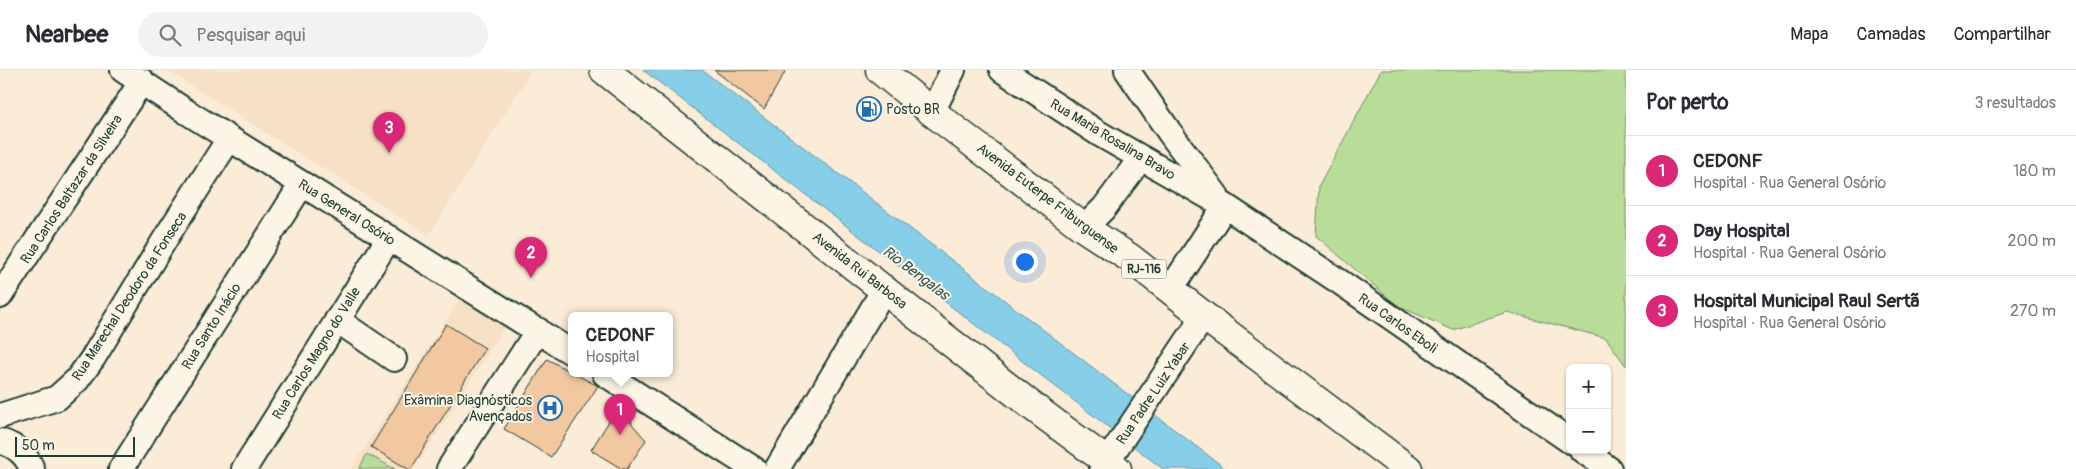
<!DOCTYPE html>
<html lang="pt">
<head>
<meta charset="utf-8">
<style>
	:root { --surface:#fff; --page:#f2f2f3; --text:#2b2b33; --muted:#7c7c81; --line:#e1e1e2; --accent:#db2777 }
	body { margin:0; font-family:Pangolin,sans-serif; background:var(--page); color:var(--text) }
	.controls { position:absolute; right:15px; bottom:15px; display:grid; overflow:hidden; border-radius:8px; box-shadow:0 1px 4px #0004 }
	.controls button { width:45px; height:45px; display:grid; place-items:center; padding:0; border:0; border-bottom:1px solid var(--line); background:var(--surface); color:var(--text); font:25px sans-serif }
	.scale { position:absolute; left:15px; bottom:12px; width:120px; box-sizing:border-box; padding-left:5px; border:2px solid #1f3d34; border-top:0; font-size:14px; line-height:18px; white-space:nowrap; color:#1f3d34; -webkit-text-stroke:4px #fcf5e5; paint-order:stroke }
	.you { position:absolute; left:1024px; top:191px; width:18px; height:18px; margin:-12px; border:4px solid #fff; border-radius:50%; background:#1a73e8; box-shadow:0 0 0 8px #1a73e833 }
	.badge { display:grid; place-items:center; width:32px; height:32px; border-radius:50%; background:var(--accent); color:#fff; font-size:16px; font-weight:700 }
	.pin { position:absolute; translate:-50% -41px; filter:drop-shadow(0 1px 2px #0008) }
	.pin::after { content:''; position:absolute; top:26px; width:18px; height:15px; background:inherit; clip-path:polygon(0 0,100% 0,50% 100%) }
	.popup { position:absolute; left:568px; top:242px; width:105px; height:65px; box-sizing:border-box; display:grid; place-content:center; border-radius:8px; background:var(--surface); filter:drop-shadow(0 1px 4px #0005); font-size:16px; white-space:nowrap; color:var(--muted) }
	.popup b { font-size:19px; color:var(--text) }
	.popup::after { content:''; position:absolute; left:50%; top:100%; margin-left:-10px; border:10px solid transparent; border-top-color:var(--surface) }
	.list { margin:0; padding:0; list-style:none }
	h2 { display:flex; justify-content:space-between; align-items:center; height:65px; margin:0; padding:0 20px; font-size:21px }
	h2 small { font-size:16px; font-weight:400; color:var(--muted) }
	.list li { display:grid; grid-template-columns:32px 1fr auto; gap:15px; align-items:center; box-sizing:border-box; height:70px; padding:0 20px; border-top:1px solid var(--line) }
	.list b { display:block; font-size:19px; white-space:nowrap }
	.list p { margin:0; font-size:16px; white-space:nowrap; color:var(--muted) }
	.list em { font-size:16px; font-style:normal; color:var(--muted) }
	.icon { flex:none; width:28px; height:28px; fill:none; stroke:currentColor; stroke-width:2; stroke-linecap:round; stroke-linejoin:round }
	.map { position:relative; flex:none; width:1626px; height:399px; overflow:hidden }
	header { display:flex; align-items:center; gap:30px; box-sizing:border-box; height:70px; padding:0 25px; background:var(--surface); border-bottom:1px solid var(--line) }
	header strong { font-size:24px }
	nav { display:flex; gap:28px; margin-inline-start:auto; font-size:18px }
	.search { width:350px; height:45px; background:var(--page); display:flex; align-items:center; gap:12px; box-sizing:border-box; padding:0 18px; border-radius:28px; color:var(--muted); font-size:19px }
	main { display:flex }
	aside { flex:1; background:var(--surface) }
	.map>svg:first-child { display:block }
	.built { fill:#f7e1c6 }
	.green { fill:#b7dd98; stroke:#6b8d66 }
	.water { fill:#87cfe8; stroke:#5d95a0 }
	.building { fill:#f1c8a0; stroke:#1f3d34 }
	.lines { fill:none; stroke-linecap:round; stroke-linejoin:round }
	.minor-casing { stroke:#1f3d34; stroke-width:28 }
	.major-casing { stroke:#1f3d34; stroke-width:31 }
	.minor { stroke:#fcf5e5; stroke-width:24 }
	.major { stroke:#fcf5e5; stroke-width:28 }
	.labels { text-anchor:middle; stroke-width:4; stroke-linejoin:round; paint-order:stroke }
	.shield { fill:#fcf5e5; stroke:#617469; stroke-width:1 }
	.shield-label { font-size:12px; font-weight:bold; fill:#1f3d34 }
	.poi-label { font-size:14px; fill:#1f3d34; stroke:#fcf5e5; text-anchor:start }
	.street-label { font-size:14px; fill:#1f3d34; stroke:#fcf5e5 }
	.water-label { font-size:15px; font-style:italic; fill:#345a58; stroke:#fcf5e5 }
</style>
</head>
<body>
<header>
<strong>Nearbee</strong>
<div class="search"><svg class="icon" aria-label="search" viewBox="0 0 24 24"><circle cx="10" cy="10" r="6"/><path d="M15 15l6 6"/></svg>Pesquisar aqui</div>
<nav><a>Mapa</a><a>Camadas</a><a>Compartilhar</a></nav>
</header>
<main>
<div class="map">
<svg width="1626" height="399" viewBox="0 0 1626 399">
	<rect width="100%" height="100%" fill="#faecd7"/>
	<filter id="ink" filterUnits="userSpaceOnUse"><feTurbulence type="fractalNoise" baseFrequency=".02" numOctaves="2"/><feDisplacementMap in="SourceGraphic" scale="10" xChannelSelector="R" yChannelSelector="G"/><feConvolveMatrix kernelMatrix="1 2 1 2 8 2 1 2 1" color-interpolation-filters="sRGB"/></filter>
	<g filter="url(#ink)">
		<!-- built -->
		<g class="built">
			<polygon points="166,0 532,0 429,165"/>
			<polygon points="460,228 506,255 415,399 351,399"/>
		</g>
		<!-- green -->
		<g class="green">
			<polygon points="1381,0 1626,0 1626,296 1606,268 1507,242 1453,260 1398,236 1316,166 1319,116"/>
			<polygon points="367,384 395,399 359,399"/>
		</g>
		<!-- water -->
		<polygon class="water" points="643,0 702,0 1226,399 1163,399"/>
		<!-- building -->
		<g class="building">
			<polygon points="714,0 786,0 764,39"/>
			<polygon points="446,254 485,278 411,399 408,399 371,377"/>
			<polygon points="547,289 571,302 571,304 575,304 598,316 551,387 504,359"/>
			<polygon points="616,340 630,345 632,354 646,370 627,399 622,399 591,380"/>
		</g>
		<g class="lines">
			<defs>
				<g id="minor">
					<polyline points="123,0 187,42 571,282"/>
					<polyline points="1002,0 1098,63 1225,136 1340,212 1570,371"/>
					<polyline points="1127,0 1170,63 1216,125"/>
					<polyline points="932,42 953,0"/>
					<polyline points="1084,158 1104,138 1141,88"/>
					<polyline points="1171,219 1225,136"/>
					<polyline points="0,226 142,11"/>
					<polyline points="337,250 394,289"/>
					<polyline points="605,304 754,399"/>
					<polyline points="0,346 57,328 77,310 93,288 170,161 229,69"/>
					<path d="M0 371C16 376 26 384 32 399"/>
					<polyline points="1582,380 1609,399"/>
					<polyline points="121,399 302,114"/>
					<polyline points="244,399 389,168"/>
					<polyline points="449,399 538,260"/>
					<polyline points="777,399 885,218"/>
					<polyline points="1102,399 1204,246"/>
				</g>
				<g id="major">
					<polyline points="604,0 1032,336 1117,399"/>
					<polyline points="880,0 932,42 1084,158 1130,188 1204,246 1408,399"/>
				</g>
			</defs>
			<!-- minor casing -->
			<use href="#minor" class="minor-casing"/>
			<!-- major casing -->
			<use href="#major" class="major-casing"/>
			<!-- minor -->
			<use href="#minor" class="minor"/>
			<!-- major -->
			<use href="#major" class="major"/>
		</g>
	</g>
	<!-- icons -->
	<defs>
		<symbol id="fuel-ring" viewBox="-11 -11 22 22"><circle r="9.5" fill="#fcf5e5" stroke="#1f6fb2" stroke-width="1.5"/><path d="M-5.5-6h7V0h2V4h1.3V-2.5L3-4.5l.8-.8L6-3V5H2.5V1h-1V6h-7ZM-4.2-4.7v3.2H.2V-4.7Z" fill="#1f6fb2"/></symbol>
		<symbol id="hospital-ring" viewBox="-11 -11 22 22"><circle r="9.5" fill="#fcf5e5" stroke="#1f6fb2" stroke-width="1.5"/><path d="M-5-5h3v3.5h4V-5h3V5h-3V1.5h-4V5h-3Z" fill="#1f6fb2"/></symbol>
	</defs>
	<g fill-rule="evenodd">
		<use href="#fuel-ring" x="855" y="25" width="28" height="28"/>
		<use href="#hospital-ring" x="536" y="324" width="28" height="28"/>
	</g>
	<g class="labels">
		<!-- shield labels -->
		<rect class="shield" x="1121.5" y="189.5" width="45" height="19" rx="4"/>
		<g class="shield-label">
			<text x="1144" y="203">RJ-116</text>
		</g>
		<!-- poi labels -->
		<g class="poi-label">
			<text x="886" y="44">Posto BR</text>
			<text x="532" y="335" text-anchor="end">Exâmina Diagnósticos<tspan x="532" dy="16">Avençados</tspan></text>
		</g>
		<!-- street labels -->
		<g class="street-label">
			<text transform="translate(1113 69) rotate(31)" y="5">Rua Maria Rosalina Bravo</text>
			<text transform="translate(71 119) rotate(-57)" y="5">Rua Carlos Baltazar da Silveira</text>
			<text transform="translate(1048 128) rotate(37)" y="5">Avenida Euterpe Friburguense</text>
			<text transform="translate(347 142) rotate(32)" y="5">Rua General Osório</text>
			<text transform="translate(860 200) rotate(38)" y="5">Avenida Rui Barbosa</text>
			<text transform="translate(129 226) rotate(-57)" y="5">Rua Marechal Deodoro da Fonseca</text>
			<text transform="translate(1398 253) rotate(35)" y="5">Rua Carlos Eboli</text>
			<text transform="translate(211 256) rotate(-58)" y="5">Rua Santo Inácio</text>
			<text transform="translate(316 283) rotate(-58)" y="5">Rua Carlos Magno do Valle</text>
			<text transform="translate(1153 323) rotate(-56)" y="5">Rua Padre Luiz Yabar</text>
		</g>
		<!-- water labels -->
		<g class="water-label">
			<text transform="translate(916 203) rotate(37)" y="5">Rio Bengalas</text>
		</g>
	</g>
</svg>
<div class="controls">
<button>+</button>
<button>−</button>
</div>
<div class="scale">50 m</div>
<div class="you"></div>
<div class="pin badge" style="left:620px;top:365px">1</div>
<div class="popup"><b>CEDONF</b>Hospital</div>
<div class="pin badge" style="left:531px;top:208px">2</div>
<div class="pin badge" style="left:389px;top:83px">3</div>
</div>
<aside>
<h2>Por perto<small>3 resultados</small></h2>
<ul class="list">
<li><span class="badge">1</span><div><b>CEDONF</b><p>Hospital · Rua General Osório</p></div><em>180 m</em></li>
<li><span class="badge">2</span><div><b>Day Hospital</b><p>Hospital · Rua General Osório</p></div><em>200 m</em></li>
<li><span class="badge">3</span><div><b>Hospital Municipal Raul Sertã</b><p>Hospital · Rua General Osório</p></div><em>270 m</em></li>
</ul>
</aside>
</main>
</body>
</html>
